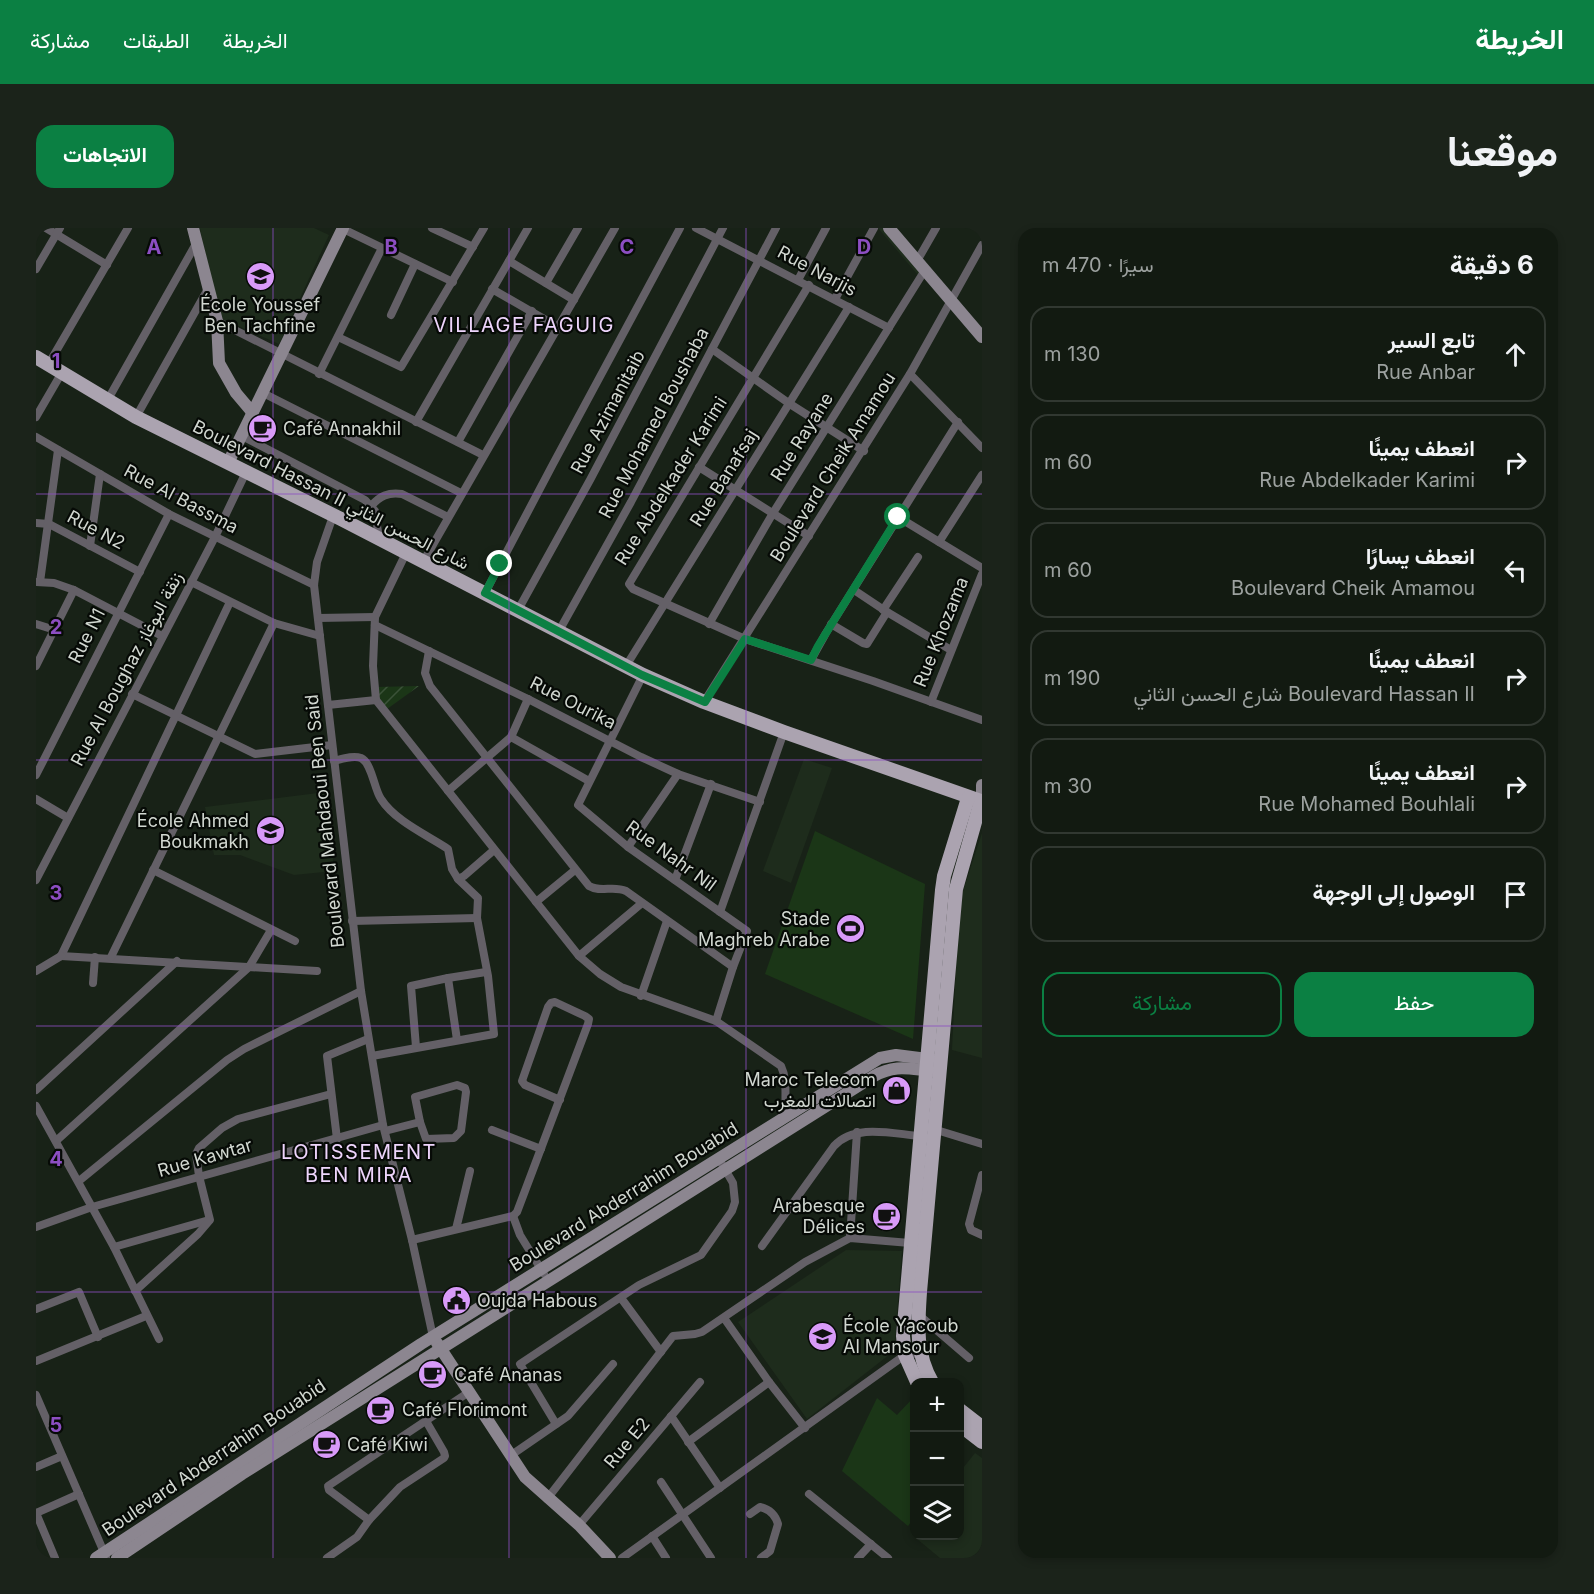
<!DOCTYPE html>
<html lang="ar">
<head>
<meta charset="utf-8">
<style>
	:root { --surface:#121a11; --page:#1b231a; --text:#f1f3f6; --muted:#9ca19f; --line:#313831; --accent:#0b8043 }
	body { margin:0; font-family:Inter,Vazirmatn,sans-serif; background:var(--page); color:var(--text); direction:rtl }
	.controls { position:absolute; right:18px; bottom:18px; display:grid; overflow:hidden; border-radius:12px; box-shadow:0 3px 9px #0003 }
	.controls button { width:54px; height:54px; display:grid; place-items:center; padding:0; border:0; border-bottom:2px solid var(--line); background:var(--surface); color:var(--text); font:30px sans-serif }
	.stop { position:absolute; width:18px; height:18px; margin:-14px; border:4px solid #0b8043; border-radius:50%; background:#fff }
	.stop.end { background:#0b8043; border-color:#fff; box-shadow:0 2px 6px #0008 }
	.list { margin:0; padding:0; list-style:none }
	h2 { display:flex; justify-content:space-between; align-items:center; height:78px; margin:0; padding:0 24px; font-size:26px }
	h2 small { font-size:20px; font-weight:400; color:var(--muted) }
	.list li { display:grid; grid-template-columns:39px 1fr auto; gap:18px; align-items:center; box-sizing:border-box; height:96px; margin:0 12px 12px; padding:0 12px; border:2px solid var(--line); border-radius:18px }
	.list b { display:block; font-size:22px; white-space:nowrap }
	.list p { margin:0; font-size:20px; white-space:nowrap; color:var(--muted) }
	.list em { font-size:20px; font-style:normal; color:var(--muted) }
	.actions { display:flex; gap:12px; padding:18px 24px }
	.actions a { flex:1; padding:14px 0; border:2px solid var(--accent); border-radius:18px; text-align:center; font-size:21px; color:var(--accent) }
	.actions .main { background:var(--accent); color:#fff }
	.icon { flex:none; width:33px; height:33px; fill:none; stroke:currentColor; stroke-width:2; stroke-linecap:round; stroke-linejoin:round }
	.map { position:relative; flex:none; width:946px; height:1330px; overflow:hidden; direction:ltr; border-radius:18px }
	header { display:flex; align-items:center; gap:36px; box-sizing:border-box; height:84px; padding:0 30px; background:var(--accent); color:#fff }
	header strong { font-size:28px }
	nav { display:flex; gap:33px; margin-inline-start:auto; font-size:21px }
	.intro { display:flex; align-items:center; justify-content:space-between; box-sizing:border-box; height:144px; padding:0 36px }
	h1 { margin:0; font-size:42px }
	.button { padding:15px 27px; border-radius:18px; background:var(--accent); color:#fff; font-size:21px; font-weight:700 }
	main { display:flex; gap:36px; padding:0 36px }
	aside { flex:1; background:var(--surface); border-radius:18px; box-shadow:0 3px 9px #0003 }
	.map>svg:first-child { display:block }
	.built { fill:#1e2c1c }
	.green { fill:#1b3617 }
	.garden { fill:url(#garden-furrows) }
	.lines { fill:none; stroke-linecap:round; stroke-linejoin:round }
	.street { stroke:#646067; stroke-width:8 }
	.secondary { stroke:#8c8690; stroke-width:12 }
	.primary { stroke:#aba3b0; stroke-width:14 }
	.route { stroke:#0b8043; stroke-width:8 }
	.grid { fill:none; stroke:#8c4ec2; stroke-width:1.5; stroke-opacity:0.55 }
	.labels { text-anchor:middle; stroke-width:4.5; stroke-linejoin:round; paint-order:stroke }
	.street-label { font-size:18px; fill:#d1d7d0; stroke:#060a06 }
	.poi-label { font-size:18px; fill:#d1d7d0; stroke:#060a06; text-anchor:start }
	.neighbourhood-label { font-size:20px; letter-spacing:1.5px; fill:#eed5fc; stroke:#060a06 }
	.grid-label { font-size:20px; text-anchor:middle; font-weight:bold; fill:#8c4ec2; stroke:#060a06; stroke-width:4.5; stroke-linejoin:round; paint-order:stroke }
</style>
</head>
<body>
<header>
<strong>الخريطة</strong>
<nav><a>الخريطة</a><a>الطبقات</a><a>مشاركة</a></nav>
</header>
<div class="intro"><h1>موقعنا</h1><a class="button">الاتجاهات</a></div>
<main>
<aside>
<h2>6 دقيقة<small>سيرًا · 470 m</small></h2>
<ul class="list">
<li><svg class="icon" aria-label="ahead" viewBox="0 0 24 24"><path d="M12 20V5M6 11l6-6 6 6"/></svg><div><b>تابع السير</b><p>Rue Anbar</p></div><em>130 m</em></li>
<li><svg class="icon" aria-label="right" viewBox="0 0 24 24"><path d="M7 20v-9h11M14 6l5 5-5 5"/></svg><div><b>انعطف يمينًا</b><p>Rue Abdelkader Karimi</p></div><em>60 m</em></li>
<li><svg class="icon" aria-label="left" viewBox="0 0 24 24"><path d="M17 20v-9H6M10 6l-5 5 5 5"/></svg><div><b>انعطف يسارًا</b><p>Boulevard Cheik Amamou</p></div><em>60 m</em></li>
<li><svg class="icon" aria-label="right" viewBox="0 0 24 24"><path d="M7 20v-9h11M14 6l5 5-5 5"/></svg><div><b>انعطف يمينًا</b><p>Boulevard Hassan II شارع الحسن الثاني</p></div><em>190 m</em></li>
<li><svg class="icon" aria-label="right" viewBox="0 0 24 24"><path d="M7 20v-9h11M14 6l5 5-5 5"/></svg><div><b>انعطف يمينًا</b><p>Rue Mohamed Bouhlali</p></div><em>30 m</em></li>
<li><svg class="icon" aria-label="arrive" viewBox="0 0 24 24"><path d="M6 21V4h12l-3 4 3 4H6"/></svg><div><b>الوصول إلى الوجهة</b></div></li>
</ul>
<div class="actions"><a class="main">حفظ</a><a>مشاركة</a></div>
</aside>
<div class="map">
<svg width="946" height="1330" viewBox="0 0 946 1330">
	<defs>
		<pattern id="garden-furrows" width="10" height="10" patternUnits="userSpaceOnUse" patternTransform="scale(1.5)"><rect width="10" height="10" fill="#1b3617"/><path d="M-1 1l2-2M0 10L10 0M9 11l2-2" fill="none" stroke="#3b5238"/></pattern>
	</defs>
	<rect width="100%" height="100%" fill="#182217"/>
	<!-- built -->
	<g class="built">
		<polygon points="164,0 278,0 293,7 243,116 182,89"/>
		<polygon points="842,0 850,0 886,41 882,47"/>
		<polygon points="768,531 796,540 755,655 727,643"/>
		<polygon points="290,564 298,643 258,647 204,627 178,627 169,579"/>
		<polygon points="946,605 946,830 916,822 923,675"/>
		<polygon points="810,1022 866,1023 858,1123 771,1191 702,1094"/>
		<polygon points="939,1225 946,1230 946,1330 904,1330 875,1306 878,1301 879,1308 924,1308 924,1244"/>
	</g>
	<!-- green -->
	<g class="green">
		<polygon points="779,603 889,656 877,811 729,746"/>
		<polygon points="878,1169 878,1290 872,1298 806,1243 841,1170 861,1187"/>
	</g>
	<!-- garden -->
	<polygon class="garden" points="383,458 351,481 342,472 341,459"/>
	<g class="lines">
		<!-- street -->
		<g class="street">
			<polyline points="10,0 71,37"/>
			<polyline points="305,0 417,54"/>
			<polyline points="396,0 437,19"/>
			<polyline points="660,0 853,100"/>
			<polyline points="473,33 538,72"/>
			<polyline points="881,33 900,0"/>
			<polyline points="0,41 24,0"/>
			<polyline points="762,52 790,0"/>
			<polyline points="510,55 542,0"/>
			<polyline points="773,57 593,356 597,361 709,411 837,453 946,492"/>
			<polyline points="456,61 522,99"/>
			<polyline points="799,71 838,0"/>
			<polyline points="355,87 379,36"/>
			<polyline points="181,93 447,227"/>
			<polyline points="302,109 365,139 448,0"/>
			<polyline points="676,121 754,176 828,223"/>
			<polyline points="12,137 92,0"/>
			<polyline points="283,146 346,20"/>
			<polyline points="874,146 946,220"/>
			<polyline points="225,164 425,265"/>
			<polyline points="71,173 161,14"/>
			<polyline points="0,189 25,146"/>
			<polyline points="100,189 173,59"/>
			<polyline points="380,194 492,0"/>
			<polyline points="204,207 329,272 339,283 343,311"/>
			<polyline points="0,209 133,286 278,357"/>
			<polyline points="422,214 496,83"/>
			<polyline points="663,239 773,308"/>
			<path d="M335 278C344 268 352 264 366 266L412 289"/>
			<polyline points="297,288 281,334 278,357 325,763 347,897 376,1012 397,1109"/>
			<polyline points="862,289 946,340"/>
			<polyline points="0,295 13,296 104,344"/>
			<polyline points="903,314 946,247"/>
			<polyline points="54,318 64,246"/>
			<path d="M370 325 339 389 337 438 340 472 543 728 564 746 585 759 680 793 745 838C753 855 747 871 751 889"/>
			<polyline points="387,334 579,0"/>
			<polyline points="0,354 18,355 38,362 126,408"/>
			<polyline points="4,354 22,222"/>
			<polyline points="155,354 238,395 284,408"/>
			<polyline points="818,362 851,384 915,422"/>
			<polyline points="449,365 517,236 644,0"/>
			<polyline points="482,382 554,252 687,0"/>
			<polyline points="847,382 882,329"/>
			<polyline points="282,390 339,389"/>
			<polyline points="0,396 19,402"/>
			<polyline points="673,396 737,285 889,42"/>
			<polyline points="795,396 827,415 831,416 851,384"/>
			<polyline points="339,397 492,471 605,529 642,546 724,574"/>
			<polyline points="523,403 595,274 740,0"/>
			<path d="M393 423 389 445 394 458 553 658C565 665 577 657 590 663L697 739"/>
			<polyline points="775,432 790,405 922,194"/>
			<polyline points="0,438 38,362"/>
			<polyline points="590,438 813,79"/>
			<polyline points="607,447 542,577 592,619 711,703 697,739 680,793"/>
			<polyline points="96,466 219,526 296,517"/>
			<polyline points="668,474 874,146 946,17"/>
			<polyline points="895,474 946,346"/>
			<polyline points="292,477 340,472"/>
			<polyline points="475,509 553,553"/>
			<path d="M298 533C306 531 317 527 325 530 336 535 338 561 345 571 359 593 391 607 412 621L416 641 422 651 428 648 458 622"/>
			<polyline points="0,547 133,286"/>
			<polyline points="412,563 475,509 492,471"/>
			<polyline points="0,571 32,590"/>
			<polyline points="592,619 642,546"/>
			<polyline points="117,642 259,713"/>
			<polyline points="0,652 179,309 210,244"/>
			<polyline points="639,652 675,556"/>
			<polyline points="500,674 539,642"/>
			<polyline points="684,684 748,504"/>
			<polyline points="316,693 441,690"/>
			<polyline points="25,728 194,374"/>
			<polyline points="25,728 281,743"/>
			<polyline points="543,728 606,675"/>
			<polyline points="75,729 238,395"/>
			<polyline points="0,743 25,728"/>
			<polyline points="412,750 421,812"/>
			<polyline points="57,755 59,729"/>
			<polyline points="605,768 631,693"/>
			<polyline points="380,819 375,758 412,750 450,744"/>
			<polyline points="336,828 458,806 452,748 441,690 442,670 422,651"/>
			<polygon points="421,857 429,860 430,864 425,903 418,910 390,911 384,894 379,869"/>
			<polyline points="0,862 141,733"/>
			<polyline points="0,878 78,1019 123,1111"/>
			<polyline points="894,900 946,916"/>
			<polyline points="456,902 505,921"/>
			<polyline points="349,903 384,894"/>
			<polyline points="301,911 291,828 332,811"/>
			<polyline points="20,913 213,739 235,702"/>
			<polyline points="946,947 933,996 935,1002 946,1007"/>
			<polyline points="43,953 191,832 208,821 325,763"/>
			<polyline points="477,988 484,1007 508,1046"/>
			<polyline points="0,999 56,979 347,897"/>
			<polyline points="420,1001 434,943"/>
			<polyline points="814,1010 821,904"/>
			<polyline points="376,1012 477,988 481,984 552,796 553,791 549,788 519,774 515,775 512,779 486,853 489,857 524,872"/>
			<path d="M726 1018 798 918C819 895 857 906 884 908"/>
			<polyline points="78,1019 173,992"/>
			<polyline points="99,1063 162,1006 174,992 163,948 160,926 163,920 186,900 202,891 295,866"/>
			<polyline points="585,1070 625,1124"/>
			<polyline points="0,1081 43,1064 62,1109"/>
			<polyline points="883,1087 933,1130"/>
			<polyline points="688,1090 733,1154 769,1200"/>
			<polyline points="0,1133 110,1088"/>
			<polyline points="0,1167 70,1329"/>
			<polyline points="635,1188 684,1260"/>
			<polyline points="520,1196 484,1136 603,1057 665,1027 696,983 699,974 697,955 683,931"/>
			<polyline points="652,1214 733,1154"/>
			<polyline points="474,1228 532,1188 577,1136"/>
			<polyline points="0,1239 26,1228"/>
			<polyline points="625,1254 675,1330"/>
			<polyline points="773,1266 852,1330"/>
			<polyline points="511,1271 637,1108 659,1106 666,1104 769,1034 814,1010 874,1015"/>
			<polyline points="0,1285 19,1330"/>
			<polyline points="0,1285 43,1266"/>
			<path d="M714 1286 724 1279C733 1281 739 1286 742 1296L734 1323 725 1330"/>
			<polyline points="333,1292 293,1262 292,1258 433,1164"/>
			<polyline points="543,1297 664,1154"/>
			<polyline points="616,1308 630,1330"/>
			<polyline points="291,1330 321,1309 333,1292 364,1259 408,1230 409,1228 408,1224 390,1193"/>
			<polyline points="586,1330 869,1127 884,1125"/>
			<polyline points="822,1330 835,1316"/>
		</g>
		<!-- secondary -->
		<g class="secondary">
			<polyline points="157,0 181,93 183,135 200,165 216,184"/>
			<polyline points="853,0 946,109"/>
			<polyline points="192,235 307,0"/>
			<polyline points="946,557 946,574"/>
			<polyline points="401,1115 489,1249 543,1297 574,1330"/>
			<polyline points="60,1330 385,1116 844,830 860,827 899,832"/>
			<path d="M81 1330 206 1246 838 848C861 835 876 842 900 843"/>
		</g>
		<!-- primary -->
		<g class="primary">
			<path d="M0 129 100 189 305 291 607 447 668 474 748 504 945 573 920 661 884 1064C882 1096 879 1125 896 1154"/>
			<polyline points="881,1154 869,1127 867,1108 906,662 908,648 932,570"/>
			<polyline points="924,1182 946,1199"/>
			<polyline points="924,1197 946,1214"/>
		</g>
	</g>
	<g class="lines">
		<!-- route -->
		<polyline class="route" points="464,336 449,365 606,447 669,474 709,411 775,432 782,418 862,289"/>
	</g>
	<!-- grid -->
	<path class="grid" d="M237 0V1330M473 0V1330M710 0V1330M0 266H946M0 532H946M0 798H946M0 1064H946"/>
	<!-- icons -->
	<defs>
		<symbol id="school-disc" viewBox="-11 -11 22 22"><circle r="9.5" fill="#d89af8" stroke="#060a06"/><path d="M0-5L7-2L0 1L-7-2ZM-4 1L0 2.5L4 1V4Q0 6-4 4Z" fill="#111"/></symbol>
		<symbol id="cafe-disc" viewBox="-11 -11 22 22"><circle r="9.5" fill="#d89af8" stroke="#060a06"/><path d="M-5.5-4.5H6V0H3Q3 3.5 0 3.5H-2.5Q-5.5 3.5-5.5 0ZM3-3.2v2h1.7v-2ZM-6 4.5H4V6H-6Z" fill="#111"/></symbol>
		<symbol id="stadium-disc" viewBox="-11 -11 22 22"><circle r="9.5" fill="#d89af8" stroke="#060a06"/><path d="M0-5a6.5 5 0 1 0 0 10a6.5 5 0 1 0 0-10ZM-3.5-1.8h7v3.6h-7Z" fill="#111"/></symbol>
		<symbol id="shop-disc" viewBox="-11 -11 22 22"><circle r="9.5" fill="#d89af8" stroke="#060a06"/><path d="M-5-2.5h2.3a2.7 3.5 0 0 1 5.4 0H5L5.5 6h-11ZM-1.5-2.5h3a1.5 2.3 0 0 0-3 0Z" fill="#111"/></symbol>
		<symbol id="civic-disc" viewBox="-11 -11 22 22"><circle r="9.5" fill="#d89af8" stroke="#060a06"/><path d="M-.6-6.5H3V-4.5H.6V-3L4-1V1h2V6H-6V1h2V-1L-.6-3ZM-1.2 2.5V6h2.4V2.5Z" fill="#111"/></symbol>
	</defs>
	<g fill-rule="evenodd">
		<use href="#school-disc" x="208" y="32" width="33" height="33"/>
		<use href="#cafe-disc" x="210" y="184" width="33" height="33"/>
		<use href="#school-disc" x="218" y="586" width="33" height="33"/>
		<use href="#stadium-disc" x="798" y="684" width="33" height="33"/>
		<use href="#shop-disc" x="844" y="846" width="33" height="33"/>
		<use href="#cafe-disc" x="834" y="972" width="33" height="33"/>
		<use href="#civic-disc" x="404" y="1056" width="33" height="33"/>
		<use href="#school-disc" x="770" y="1092" width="33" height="33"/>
		<use href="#cafe-disc" x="380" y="1130" width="33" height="33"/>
		<use href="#cafe-disc" x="328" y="1166" width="33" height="33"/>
		<use href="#cafe-disc" x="274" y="1200" width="33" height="33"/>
	</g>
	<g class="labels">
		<!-- street labels -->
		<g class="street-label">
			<text transform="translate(781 43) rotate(28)" y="6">Rue Narjis</text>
			<text transform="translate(572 184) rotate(-62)" y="6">Rue Azimanitaib</text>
			<text transform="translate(618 195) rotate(-62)" y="6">Rue Mohamed Boushaba</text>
			<text transform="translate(766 209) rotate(-58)" y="6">Rue Rayane</text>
			<text transform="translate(797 239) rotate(-58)" y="6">Boulevard Cheik Amamou</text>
			<text transform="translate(688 250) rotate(-58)" y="6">Rue Banafsaj</text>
			<text transform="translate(635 253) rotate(-58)" y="6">Rue Abdelkader Karimi</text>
			<text transform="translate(295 267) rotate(27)" y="6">Boulevard Hassan II شارع الحسن الثاني</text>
			<text transform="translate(145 271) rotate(28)" y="6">Rue Al Bassma</text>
			<text transform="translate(60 302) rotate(28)" y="6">Rue N2</text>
			<text transform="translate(905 404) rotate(-68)" y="6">Rue Khozama</text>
			<text transform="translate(51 408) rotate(-63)" y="6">Rue N1</text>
			<text transform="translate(91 441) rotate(-62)" y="6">Rue Al Boughaz زنقة البوغاز</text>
			<text transform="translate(537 475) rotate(27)" y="6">Rue Ourika</text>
			<text transform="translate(289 593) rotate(-96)" y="6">Boulevard Mahdaoui Ben Said</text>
			<text transform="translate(635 628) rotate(36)" y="6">Rue Nahr Nil</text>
			<text transform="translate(169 930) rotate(-16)" y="6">Rue Kawtar</text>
			<text transform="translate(588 969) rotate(-32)" y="6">Boulevard Abderrahim Bouabid</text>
			<text transform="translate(591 1215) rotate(-50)" y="6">Rue E2</text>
			<text transform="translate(178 1230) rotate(-34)" y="6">Boulevard Abderrahim Bouabid</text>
		</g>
		<!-- poi labels -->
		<g class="poi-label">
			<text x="224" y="83" text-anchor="middle">École Youssef<tspan x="224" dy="21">Ben Tachfine</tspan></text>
			<text x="247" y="207">Café Annakhil</text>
			<text x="213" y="599" text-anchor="end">École Ahmed<tspan x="213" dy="21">Boukmakh</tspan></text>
			<text x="794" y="697" text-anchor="end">Stade<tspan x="794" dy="21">Maghreb Arabe</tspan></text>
			<text x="840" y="858" text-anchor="end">Maroc Telecom<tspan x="840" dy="21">اتصالات المغرب</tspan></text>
			<text x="829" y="984" text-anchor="end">Arabesque<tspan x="829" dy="21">Délices</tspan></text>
			<text x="441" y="1079">Oujda Habous</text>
			<text x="807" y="1104">École Yacoub<tspan x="807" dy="21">Al Mansour</tspan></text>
			<text x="418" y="1153">Café Ananas</text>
			<text x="366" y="1188">Café Florimont</text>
			<text x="311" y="1223">Café Kiwi</text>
		</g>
		<!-- neighbourhood labels -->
		<g class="neighbourhood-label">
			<text x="488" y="104">VILLAGE FAGUIG</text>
			<text x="323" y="931">LOTISSEMENT<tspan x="323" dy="23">BEN MIRA</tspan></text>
		</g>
	</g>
	<g class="grid-label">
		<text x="118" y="26">A</text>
		<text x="355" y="26">B</text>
		<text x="591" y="26">C</text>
		<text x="828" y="26">D</text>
		<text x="20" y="140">1</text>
		<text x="20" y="406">2</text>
		<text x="20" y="672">3</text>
		<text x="20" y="938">4</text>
		<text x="20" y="1204">5</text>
	</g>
</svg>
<div class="controls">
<button>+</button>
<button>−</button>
<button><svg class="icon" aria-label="layers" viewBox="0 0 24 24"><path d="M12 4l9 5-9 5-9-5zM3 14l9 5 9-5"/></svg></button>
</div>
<div class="stop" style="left:862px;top:289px"></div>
<div class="stop end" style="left:464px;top:336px"></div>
</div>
</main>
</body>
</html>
